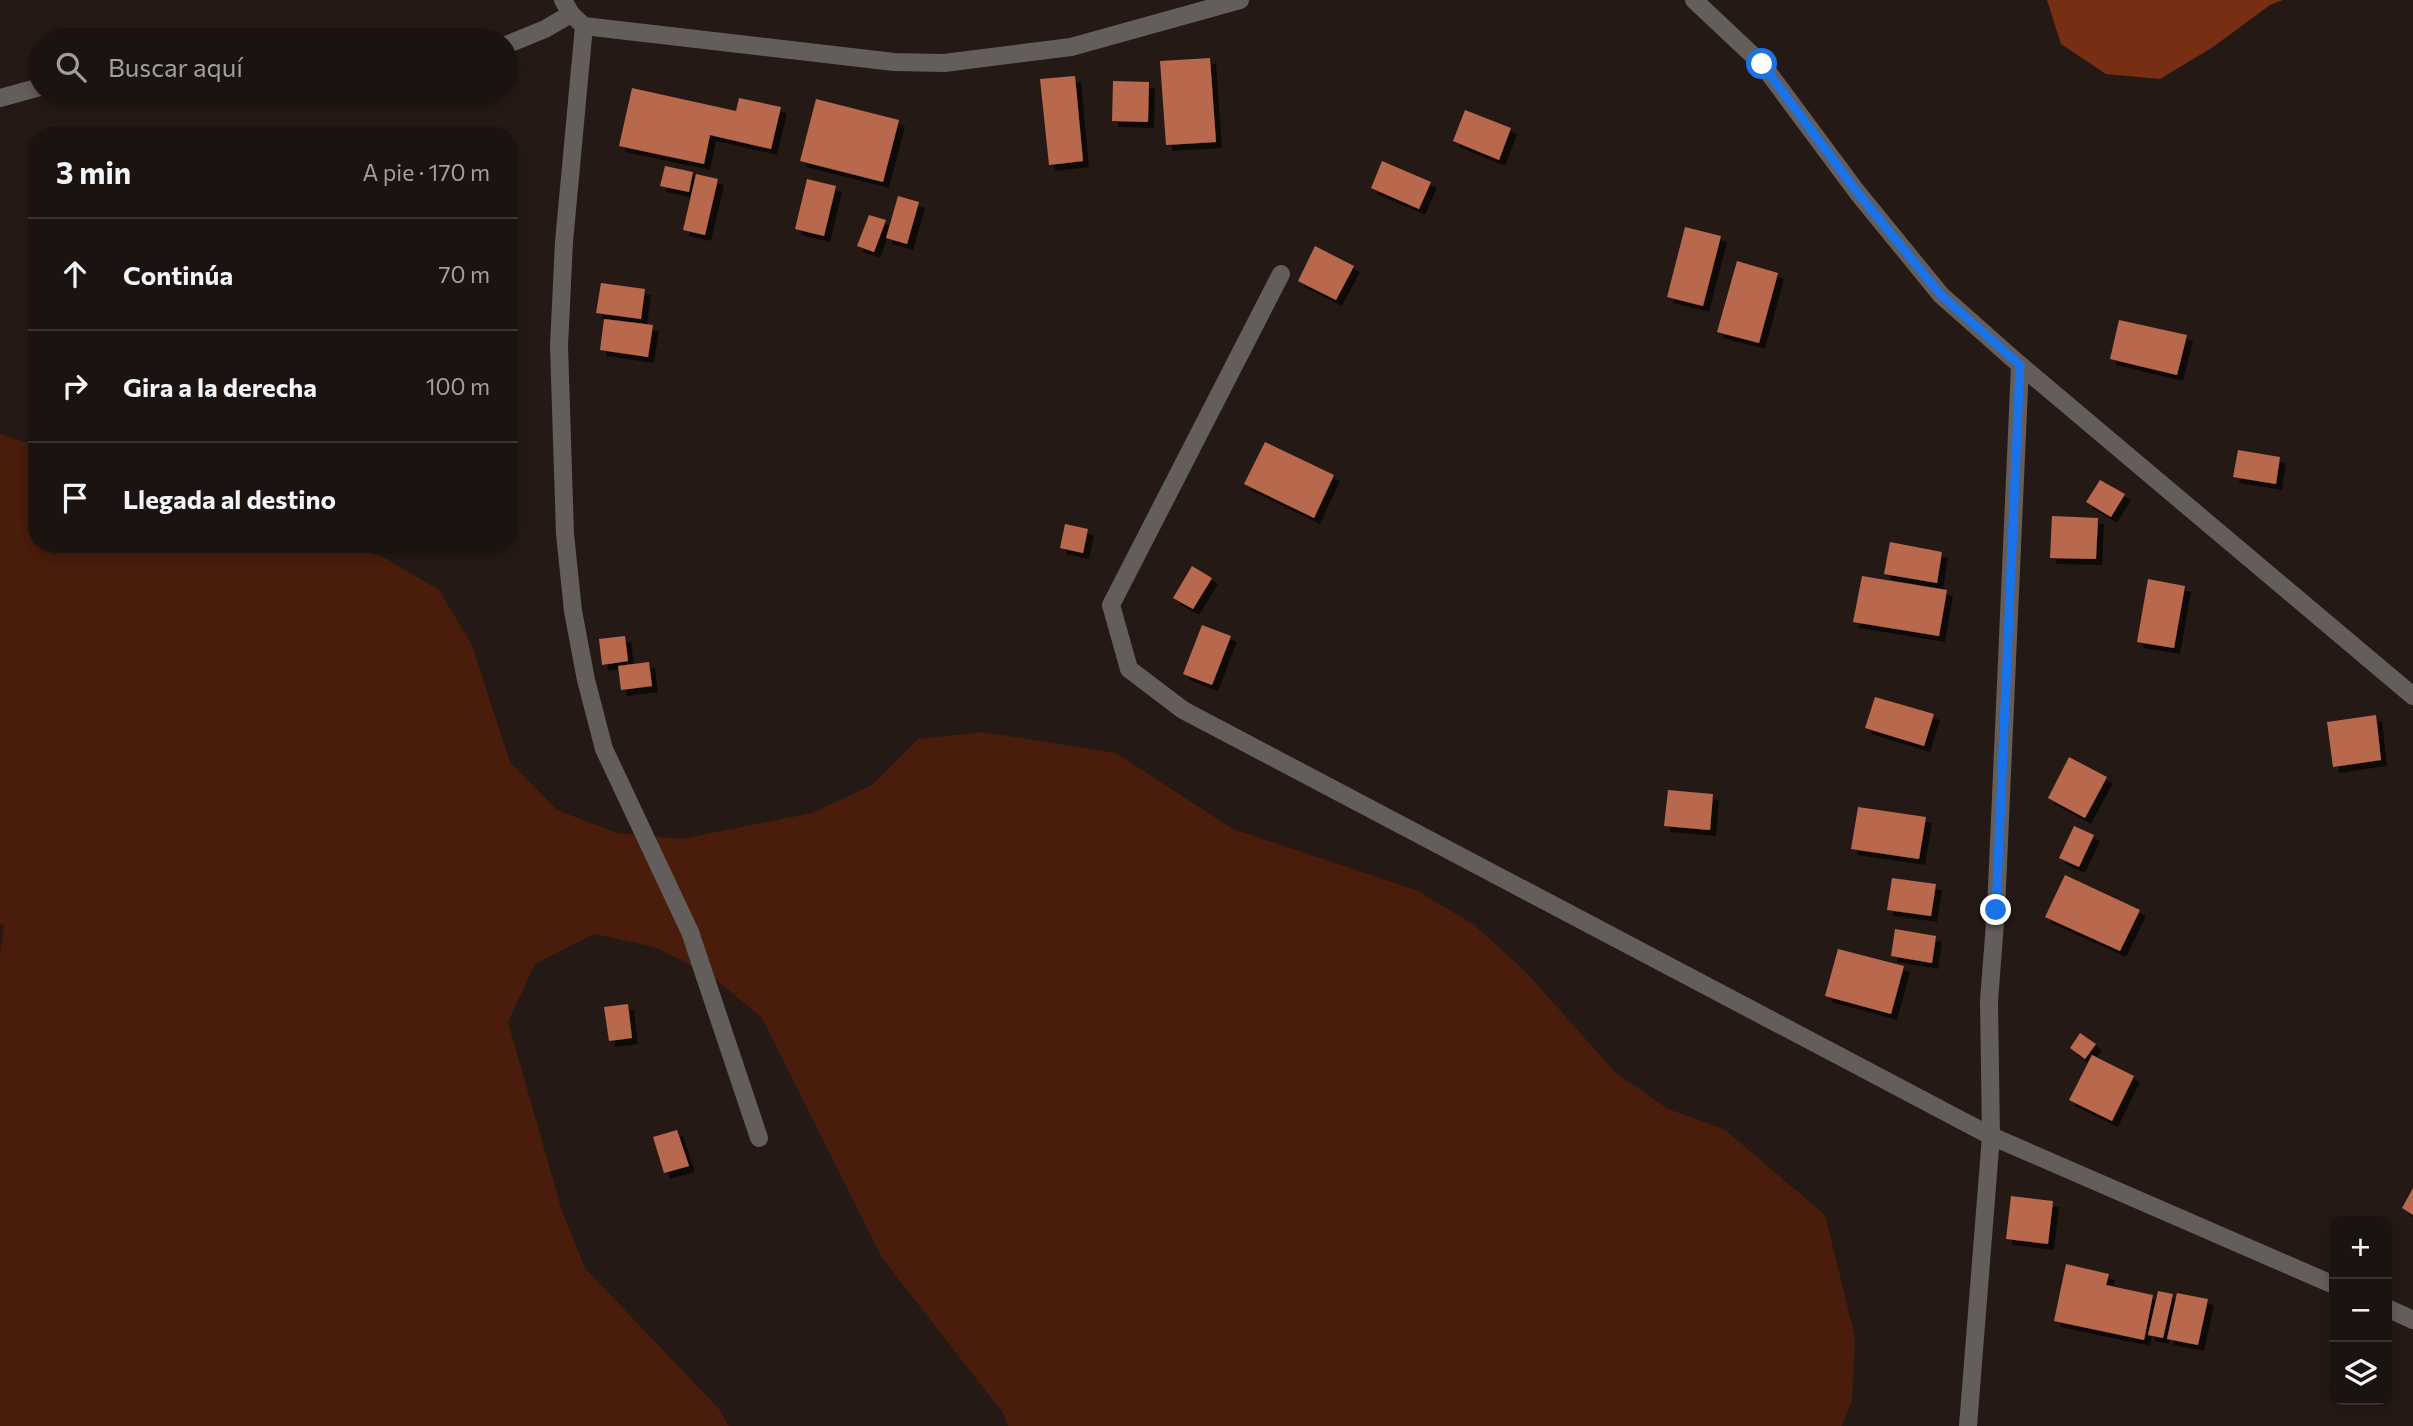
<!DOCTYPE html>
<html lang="es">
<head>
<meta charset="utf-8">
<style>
	:root { --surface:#1b1310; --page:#241c19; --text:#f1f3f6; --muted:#a09e9f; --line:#393230 }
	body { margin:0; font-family:Commissioner,sans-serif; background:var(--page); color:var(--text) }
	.controls { position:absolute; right:21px; bottom:21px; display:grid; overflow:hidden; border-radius:14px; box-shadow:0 4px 10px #0003 }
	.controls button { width:63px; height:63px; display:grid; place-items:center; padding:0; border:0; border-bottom:2px solid var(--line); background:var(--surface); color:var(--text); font:35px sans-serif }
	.stop { position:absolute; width:21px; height:21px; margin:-16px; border:5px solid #1a73e8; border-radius:50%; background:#fff }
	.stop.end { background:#1a73e8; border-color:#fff; box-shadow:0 2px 7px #0008 }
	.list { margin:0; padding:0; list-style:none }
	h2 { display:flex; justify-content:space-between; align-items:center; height:91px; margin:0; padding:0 28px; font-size:30px }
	h2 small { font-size:23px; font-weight:400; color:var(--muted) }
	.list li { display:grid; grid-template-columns:46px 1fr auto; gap:21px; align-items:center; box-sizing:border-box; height:112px; padding:0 28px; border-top:2px solid var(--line) }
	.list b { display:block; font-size:26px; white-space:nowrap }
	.list em { font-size:23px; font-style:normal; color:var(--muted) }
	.icon { flex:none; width:38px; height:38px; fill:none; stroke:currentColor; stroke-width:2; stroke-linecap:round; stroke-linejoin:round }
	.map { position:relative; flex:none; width:2413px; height:1426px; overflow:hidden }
	.search { position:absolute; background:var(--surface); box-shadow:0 4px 10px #0003; left:28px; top:28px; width:490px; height:77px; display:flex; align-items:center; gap:18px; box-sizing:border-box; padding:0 24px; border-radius:38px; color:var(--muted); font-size:26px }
	.panel { position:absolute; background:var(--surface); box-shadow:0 4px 10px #0003; left:28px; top:126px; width:490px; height:427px; border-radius:28px }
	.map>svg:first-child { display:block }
	.green { fill:#491c0b }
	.water { fill:#772e13 }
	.building { fill:#b7684d; filter:url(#shadow) }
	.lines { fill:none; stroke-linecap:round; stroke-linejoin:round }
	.minor { stroke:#635d5b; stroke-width:18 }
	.route { stroke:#1a73e8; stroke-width:9 }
</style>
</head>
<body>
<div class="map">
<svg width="2413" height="1426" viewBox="0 0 2413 1426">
	<defs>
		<filter id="shadow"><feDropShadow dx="6" dy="6" stdDeviation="0" flood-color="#0009"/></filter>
	</defs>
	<rect width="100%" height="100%" fill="#241915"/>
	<!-- green -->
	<polygon class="green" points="0,434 37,446 37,544 335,544 383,557 439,590 472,645 510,762 557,810 617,833 682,839 812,813 872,785 918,739 983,732 1116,753 1233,829 1416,890 1473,924 1525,971 1615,1072 1668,1109 1724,1129 1825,1215 1855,1337 1852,1401 1842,1426 1008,1426 1003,1413 882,1258 762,1018 713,977 655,947 594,934 535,964 508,1022 562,1211 585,1268 719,1409 729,1426 0,1426 0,954 4,926 0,924"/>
	<!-- water -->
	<polygon class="water" points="2047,0 2283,0 2270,5 2213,47 2160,79 2106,74 2061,44"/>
	<!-- building -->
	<g class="building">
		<polygon points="1210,58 1216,142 1166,145 1160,61"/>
		<polygon points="1075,76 1083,161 1049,165 1040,79"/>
		<polygon points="1113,81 1149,82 1148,122 1112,121"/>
		<polygon points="632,88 736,111 739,98 781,107 771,149 710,135 704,164 619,146"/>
		<polygon points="816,99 899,120 883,182 800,161"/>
		<polygon points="1465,110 1511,128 1499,160 1453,141"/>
		<polygon points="1382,161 1431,182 1419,209 1371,188"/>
		<polygon points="665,166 693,172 689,192 660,186"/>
		<polygon points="696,174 718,179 705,235 683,230"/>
		<polygon points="807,179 836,186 824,236 795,229"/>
		<polygon points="898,196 919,202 907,244 886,238"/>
		<polygon points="869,215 886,220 874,252 857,246"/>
		<polygon points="1685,227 1721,236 1703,306 1667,297"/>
		<polygon points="1315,246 1354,266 1336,300 1298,281"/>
		<polygon points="1737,261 1778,273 1759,343 1717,332"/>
		<polygon points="601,283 645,289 641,319 596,313"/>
		<polygon points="604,319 653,325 648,357 600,350"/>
		<polygon points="2119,320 2187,335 2177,375 2110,359"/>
		<polygon points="1265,442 1334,475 1314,518 1244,484"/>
		<polygon points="2238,450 2280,457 2276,484 2233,477"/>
		<polygon points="2100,480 2125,494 2111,517 2086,502"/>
		<polygon points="2052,516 2098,518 2096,559 2050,558"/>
		<polygon points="1065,524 1088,529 1083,553 1060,548"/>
		<polygon points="1890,542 1942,552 1937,583 1884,574"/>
		<polygon points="1192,566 1212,578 1193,609 1173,598"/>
		<polygon points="1862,576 1947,590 1939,636 1853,622"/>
		<polygon points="2148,579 2185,586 2174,648 2137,642"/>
		<polygon points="1202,625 1231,636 1212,685 1183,674"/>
		<polygon points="625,636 628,661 602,665 599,639"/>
		<polygon points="649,662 652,686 621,690 618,666"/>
		<polygon points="1875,697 1934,714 1924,746 1865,728"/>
		<polygon points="2376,715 2381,760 2333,767 2327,722"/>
		<polygon points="2069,757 2107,777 2085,818 2048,798"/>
		<polygon points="1668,790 1713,794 1710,830 1664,826"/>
		<polygon points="1858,807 1926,817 1919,859 1851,849"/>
		<polygon points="2074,826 2094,835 2079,867 2059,858"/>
		<polygon points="2065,875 2140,910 2120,951 2045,917"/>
		<polygon points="1892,878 1936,884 1931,916 1887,910"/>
		<polygon points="1895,929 1936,936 1932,963 1891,956"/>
		<polygon points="1838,949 1904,966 1891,1014 1825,996"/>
		<polygon points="628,1004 632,1038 609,1041 604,1007"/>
		<polygon points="2080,1033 2096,1044 2085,1059 2070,1048"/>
		<polygon points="2092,1055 2134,1076 2112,1121 2069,1100"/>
		<polygon points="677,1130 689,1166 664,1173 653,1137"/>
		<polygon points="2413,1188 2413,1215 2402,1208"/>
		<polygon points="2011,1196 2053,1201 2048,1244 2006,1239"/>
		<polygon points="2066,1264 2109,1274 2106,1285 2153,1295 2144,1340 2054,1321"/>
		<polygon points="2158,1291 2173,1294 2163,1338 2148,1335"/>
		<polygon points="2177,1293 2208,1299 2198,1345 2167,1339"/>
	</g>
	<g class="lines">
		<!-- minor -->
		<g class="minor">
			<polyline points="563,0 571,14 584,26 894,62 944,63 1071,47 1240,0"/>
			<polyline points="1694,0 1762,64 1857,192 1941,295 2020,365 2413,696"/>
			<polyline points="584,26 564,242 559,346 565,534 573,611 586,680 604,749 690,932 759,1138"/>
			<polyline points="506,45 545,29 571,14"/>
			<polyline points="0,98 40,87"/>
			<polyline points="1281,274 1111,605 1129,669 1183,710 1991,1136 2334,1285"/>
			<polyline points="2387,1308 2413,1320"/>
			<polyline points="1968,1426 1991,1136 1989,1001 1996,910 2020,365"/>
		</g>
	</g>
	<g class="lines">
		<!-- route -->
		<polyline class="route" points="1762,64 1857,192 1941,295 2020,365 1996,910"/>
	</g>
</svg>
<div class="controls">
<button>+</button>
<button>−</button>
<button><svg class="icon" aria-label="layers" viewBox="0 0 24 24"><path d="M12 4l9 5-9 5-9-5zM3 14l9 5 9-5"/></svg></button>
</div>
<div class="stop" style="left:1762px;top:64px"></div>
<div class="stop end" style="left:1996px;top:910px"></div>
<div class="search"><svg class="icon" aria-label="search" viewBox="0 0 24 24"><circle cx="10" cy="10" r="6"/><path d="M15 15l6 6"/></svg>Buscar aquí</div>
<section class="panel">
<h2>3 min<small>A pie · 170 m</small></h2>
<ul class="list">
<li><svg class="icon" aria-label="ahead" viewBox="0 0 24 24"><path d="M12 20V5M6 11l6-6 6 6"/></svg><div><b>Continúa</b></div><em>70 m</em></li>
<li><svg class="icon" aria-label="right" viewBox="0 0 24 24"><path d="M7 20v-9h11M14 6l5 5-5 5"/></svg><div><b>Gira a la derecha</b></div><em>100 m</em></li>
<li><svg class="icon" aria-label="arrive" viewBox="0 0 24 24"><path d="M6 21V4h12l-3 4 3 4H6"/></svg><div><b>Llegada al destino</b></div></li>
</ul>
</section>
</div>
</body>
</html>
